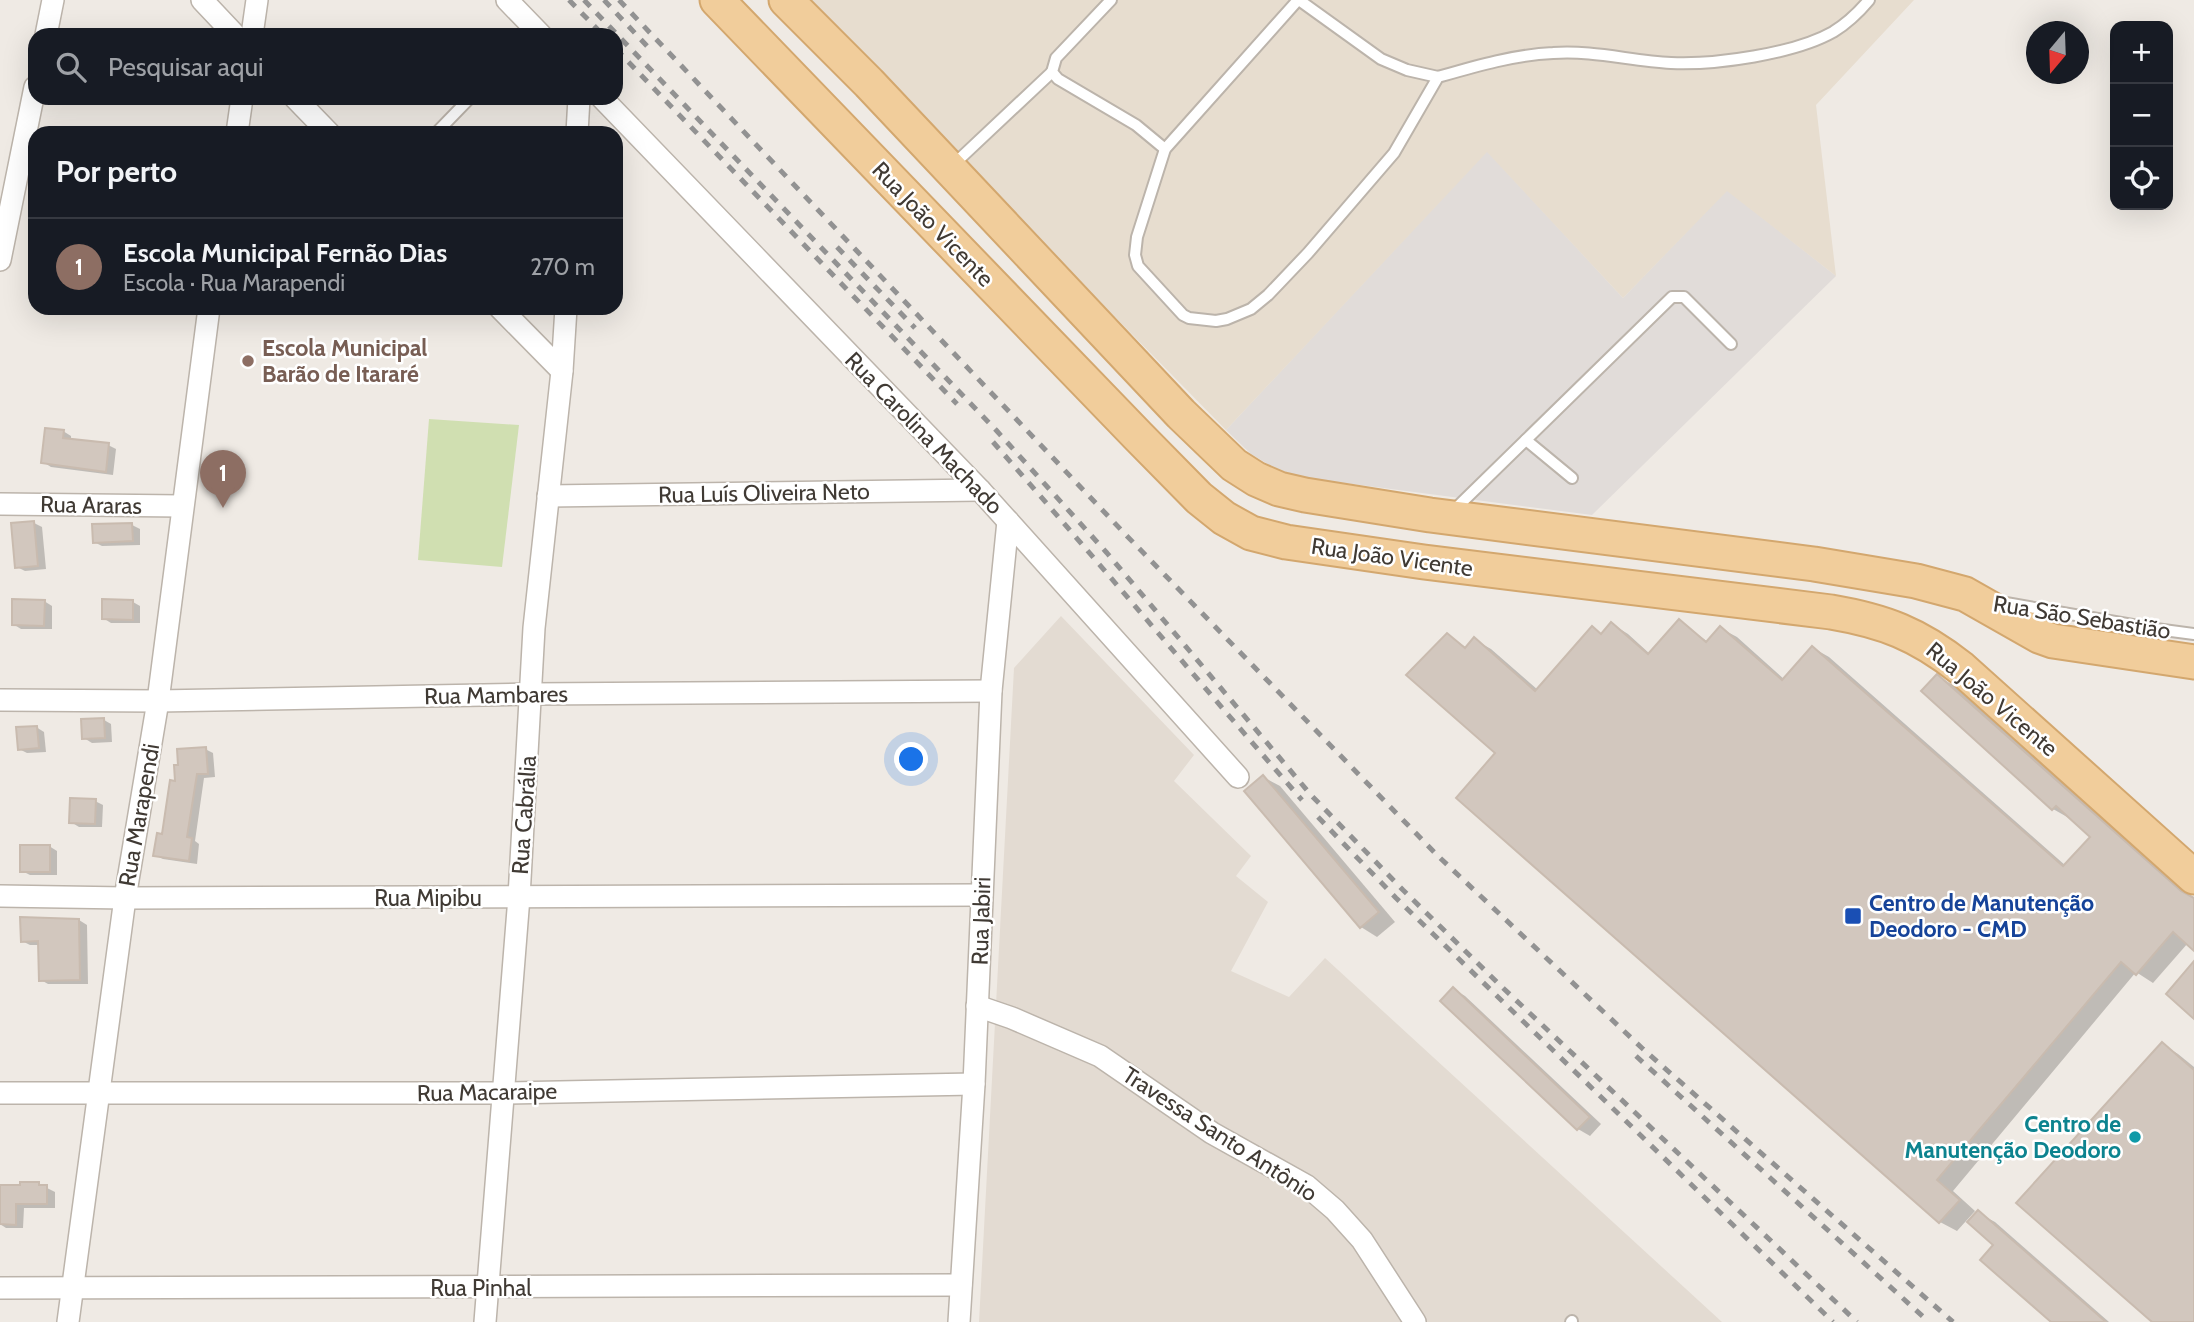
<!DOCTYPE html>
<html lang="pt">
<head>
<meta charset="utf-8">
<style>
	:root { --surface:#171b24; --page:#20242c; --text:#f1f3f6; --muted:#9ea1a6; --line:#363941; --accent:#de2f2c }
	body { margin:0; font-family:Cabin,sans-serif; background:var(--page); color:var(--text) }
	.controls { position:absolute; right:21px; top:21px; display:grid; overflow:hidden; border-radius:14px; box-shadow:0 7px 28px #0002 }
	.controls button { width:63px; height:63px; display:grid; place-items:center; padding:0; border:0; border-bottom:2px solid var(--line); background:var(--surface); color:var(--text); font:35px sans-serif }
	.compass { position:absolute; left:2026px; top:21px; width:63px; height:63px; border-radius:50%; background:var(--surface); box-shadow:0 7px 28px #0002; rotate:199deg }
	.you { position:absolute; left:912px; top:760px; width:24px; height:24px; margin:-18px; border:5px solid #fff; border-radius:50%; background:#1a73e8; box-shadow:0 0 0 10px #1a73e833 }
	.badge { display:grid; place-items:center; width:46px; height:46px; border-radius:50%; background:var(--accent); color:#fff; font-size:23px; font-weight:700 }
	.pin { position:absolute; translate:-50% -58px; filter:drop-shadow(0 2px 4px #0008) }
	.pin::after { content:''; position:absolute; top:37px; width:24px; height:21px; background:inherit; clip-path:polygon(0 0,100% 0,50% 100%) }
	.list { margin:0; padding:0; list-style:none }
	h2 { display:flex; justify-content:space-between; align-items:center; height:91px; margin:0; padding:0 28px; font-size:30px }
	h2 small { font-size:23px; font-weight:400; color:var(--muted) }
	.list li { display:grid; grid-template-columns:46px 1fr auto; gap:21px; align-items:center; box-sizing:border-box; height:98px; padding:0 28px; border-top:2px solid var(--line) }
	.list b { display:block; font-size:26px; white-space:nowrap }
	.list p { margin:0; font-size:23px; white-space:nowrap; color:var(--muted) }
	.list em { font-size:23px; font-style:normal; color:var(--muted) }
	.icon { flex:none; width:38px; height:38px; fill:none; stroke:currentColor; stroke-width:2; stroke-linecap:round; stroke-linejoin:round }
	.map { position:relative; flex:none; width:2194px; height:1322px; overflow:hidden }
	.search { position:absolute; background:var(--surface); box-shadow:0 7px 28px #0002; left:28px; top:28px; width:595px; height:77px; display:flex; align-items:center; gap:18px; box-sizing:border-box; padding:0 24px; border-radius:21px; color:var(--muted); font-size:26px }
	.panel { position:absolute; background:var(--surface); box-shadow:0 7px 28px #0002; left:28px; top:126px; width:595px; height:189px; border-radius:21px }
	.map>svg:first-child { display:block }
	.residential { fill:#e3dbd2 }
	.industrial { fill:#e1dcd9 }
	.education { fill:#e7ddcf }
	.green { fill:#d0dfb1 }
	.shadow { fill:#0003 }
	.building { fill:#d2c7be; stroke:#c9bbaf; stroke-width:2 }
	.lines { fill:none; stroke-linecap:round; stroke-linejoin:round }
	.lane-casing { stroke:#bcb4ab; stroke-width:14 }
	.street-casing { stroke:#bcb4ab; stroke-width:24 }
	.primary-casing { stroke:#d3a76e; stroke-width:37 }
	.lane { stroke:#fff; stroke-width:10 }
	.street { stroke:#fff; stroke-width:21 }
	.primary { stroke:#f1cd9b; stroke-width:33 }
	.rail { stroke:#929292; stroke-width:5; stroke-dasharray:9 9; stroke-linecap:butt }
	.education-dot { fill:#8d6e63; stroke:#fff; stroke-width:2.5 }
	.transit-dot { fill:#1a4fb4; stroke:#fff; stroke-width:2.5 }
	.culture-dot { fill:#0f9aa8; stroke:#fff; stroke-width:2.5 }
	.labels { text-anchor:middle; stroke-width:5; stroke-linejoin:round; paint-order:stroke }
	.street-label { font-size:23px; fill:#403a34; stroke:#fff }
	.education-label { font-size:23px; font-weight:bold; fill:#785e54; stroke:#fff; text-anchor:start }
	.transit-label { font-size:23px; font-weight:bold; fill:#164399; stroke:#fff; text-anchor:start }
	.culture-label { font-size:23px; font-weight:bold; fill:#0d838f; stroke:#fff; text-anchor:end }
</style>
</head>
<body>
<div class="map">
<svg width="2194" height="1322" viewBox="0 0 2194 1322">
	<rect width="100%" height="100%" fill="#efeae4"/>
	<!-- residential -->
	<polygon class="residential" points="1061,616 1194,755 1174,781 1251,856 1236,876 1268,902 1231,971 1289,997 1325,958 1722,1322 979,1322 1014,668"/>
	<!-- industrial -->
	<polygon class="industrial" points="1487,151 1623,298 1727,190 1836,276 1592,515 1306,478 1276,469 1251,454 1226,430"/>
	<!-- education -->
	<polygon class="education" points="804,0 1914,0 1816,105 1836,276 1727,191 1623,298 1487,152 1226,430"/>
	<!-- green -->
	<polygon class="green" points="429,419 519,425 502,567 418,560"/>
	<!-- shadow -->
	<g class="shadow">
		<polygon points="63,431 71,436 71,441 108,445 116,449 113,475 51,467 43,462"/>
		<polygon points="34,523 42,527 46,569 25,571 17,567"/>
		<polygon points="132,525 140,529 140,545 102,546 94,542"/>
		<polygon points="44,601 52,606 52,629 21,629 13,624"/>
		<polygon points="133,602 140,606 140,623 111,623 103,618"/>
		<polygon points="1679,621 1708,642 1720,628 1737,637 1785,680 1813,648 1829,657 2066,866 2092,837 2071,817 2069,818 2053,809 1937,676 1953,685 2194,899 2194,949 2188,943 2153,983 2136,972 1953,1191 1975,1211 1957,1231 1940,1222 1458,798 1497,753 1447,635 1467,648 1475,640 1491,649 1538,690 1592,629 1603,635 1612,624 1628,634 1650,654"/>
		<polygon points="104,720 111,724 112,742 92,743 84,738"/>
		<polygon points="36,727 44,732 46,752 27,753 19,749"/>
		<polygon points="205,749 213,753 215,777 204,778 195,841 199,844 197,864 163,859 155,855 164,836 177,783"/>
		<polygon points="1263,777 1280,786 1395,922 1377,937 1361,927"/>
		<polygon points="95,801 103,805 102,827 79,827 71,822"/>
		<polygon points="49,846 57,851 57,875 30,875 22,871"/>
		<polygon points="79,920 87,925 88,984 48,984 41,980 40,945 30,945 22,941"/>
		<polygon points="1453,989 1465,996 1601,1124 1590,1136 1578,1129 1443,1001"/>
		<polygon points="2162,1044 2178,1054 2194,1067 2194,1322 2155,1322"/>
		<polygon points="39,1184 55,1192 55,1208 24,1208 23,1228 6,1228 0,1224 0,1186 21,1187"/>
		<polygon points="1978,1213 1995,1222 2109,1322 2053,1322 1996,1245"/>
	</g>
	<!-- building -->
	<g class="building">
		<polygon points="45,428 64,430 63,438 109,443 106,472 41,463"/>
		<polygon points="34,521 38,566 15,568 11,523"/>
		<polygon points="132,523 133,541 93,543 92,524"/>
		<polygon points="12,599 45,600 44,626 12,625"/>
		<polygon points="102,599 133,600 133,620 102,619"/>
		<polygon points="1679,619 1706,642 1720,626 1782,680 1812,646 2063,866 2090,837 2056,806 2052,810 1921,691 1937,674 2181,891 2194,898 2194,951 2173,932 2136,975 2121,962 1937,1180 1960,1200 1939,1223 1456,798 1495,753 1406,675 1447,633 1465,648 1474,637 1535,691 1592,626 1601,634 1611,622 1648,654"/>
		<polygon points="104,718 105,738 82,739 81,719"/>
		<polygon points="37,726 39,748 18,750 16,727"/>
		<polygon points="206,747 208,774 197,774 187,837 192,838 189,861 153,856 157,833 162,834 170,780 175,781 174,765 178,765 177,749"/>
		<polygon points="1263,775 1379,912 1360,928 1244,791"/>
		<polygon points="70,798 96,799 95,824 69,823"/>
		<rect x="20" y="845" width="30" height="27"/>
		<polygon points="20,917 79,919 80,980 39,981 38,941 21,942"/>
		<polygon points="2194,961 2194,1019 2166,994"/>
		<polygon points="1453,987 1590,1117 1577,1130 1440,1001"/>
		<polygon points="2162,1042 2194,1070 2194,1322 2152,1322 2016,1203"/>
		<polygon points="20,1182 39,1182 39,1185 47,1185 47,1204 16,1204 16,1225 0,1224 0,1185 20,1185"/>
		<polygon points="1978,1210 2106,1322 2051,1322 1980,1260 1993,1245 1967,1222"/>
	</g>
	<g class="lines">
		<defs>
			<g id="lane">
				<polyline points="1111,0 1056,58 1052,72 1058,79 1136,125 1165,149"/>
				<path d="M1298 0 1165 149 1137 237 1135 255 1138 266 1183 315 1189 318 1216 321 1227 319 1251 309 1268 295 1308 253 1394 153 1438 77C1476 66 1513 55 1553 53 1593 50 1631 61 1671 63 1715 65 1794 54 1833 32 1846 24 1859 12 1869 0"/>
				<polyline points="1299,0 1381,59 1407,70 1438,77"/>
				<polyline points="438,131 470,98"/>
				<polyline points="952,166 1052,72"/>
				<polyline points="1526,440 1572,478"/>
				<polyline points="1452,512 1672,297 1684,297 1731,344"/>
				<polyline points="2006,603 2156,629 2194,634"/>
				<polyline points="1571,1322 1572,1321"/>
			</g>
			<g id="street">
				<polyline points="202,0 235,35"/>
				<polyline points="507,0 541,35"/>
				<polyline points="46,35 53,0"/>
				<polyline points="252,35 257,0"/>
				<polyline points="295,98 329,133"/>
				<polyline points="602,98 980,490 1238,777"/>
				<polyline points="237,133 242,98"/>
				<polyline points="577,133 579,98"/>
				<polyline points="0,260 35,87"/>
				<polyline points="500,308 562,371"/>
				<polyline points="548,496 980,490"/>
				<polyline points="0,504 182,506"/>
				<polyline points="0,700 158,701 532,694 991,691"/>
				<polyline points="0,896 125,898 982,895"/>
				<polyline points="977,1006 1012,1018 1100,1056 1212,1133 1307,1186 1335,1210 1362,1240 1415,1322"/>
				<polyline points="0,1093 503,1093 974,1084"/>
				<polyline points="0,1288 961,1285"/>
				<polyline points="68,1322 125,898 158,701 209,308"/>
				<polyline points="485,1322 519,897 534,628 562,371 566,308"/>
				<polyline points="959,1322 974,1084 991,691 1008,521"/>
			</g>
			<g id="primary">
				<path d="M717 0 1138 436 1199 498 1224 518 1251 533 1286 542 1424 562 1831 612C1884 621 1918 634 1961 668L2194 877"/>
				<polyline points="786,0 869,83 1181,414 1234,465 1256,479 1279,489 1305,495 1430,515 1814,564 1916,581 1965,594 2039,636 2053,641 2194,662"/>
			</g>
		</defs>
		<!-- lane casing -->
		<use href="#lane" class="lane-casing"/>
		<!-- street casing -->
		<use href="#street" class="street-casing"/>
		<!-- primary casing -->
		<use href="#primary" class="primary-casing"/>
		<!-- lane -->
		<use href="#lane" class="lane"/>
		<!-- street -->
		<use href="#street" class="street"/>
		<!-- primary -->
		<use href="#primary" class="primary"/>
		<!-- rail -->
		<g class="rail">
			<polyline points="569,0 603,35"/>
			<polyline points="584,0 996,430 1107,553 1311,795 1403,890 1502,987 1857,1322"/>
			<polyline points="604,0 647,46"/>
			<polyline points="619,0 1126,535 1438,856 1643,1049 1953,1322"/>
			<polyline points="616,49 957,404"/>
			<polyline points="837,247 915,328"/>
			<path d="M993 442C1097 560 1198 681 1302 800"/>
			<polyline points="1318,817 1396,898 1833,1322"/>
			<polyline points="1636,1056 1929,1322"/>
		</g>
	</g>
	<!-- markers -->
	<circle class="education-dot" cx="248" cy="361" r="7"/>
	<rect class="transit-dot" x="1844" y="907" width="18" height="18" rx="3.5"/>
	<circle class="culture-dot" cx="2135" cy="1137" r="7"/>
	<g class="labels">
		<!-- street labels -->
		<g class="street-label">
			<text transform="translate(933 224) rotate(46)" y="8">Rua João Vicente</text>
			<text transform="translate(924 433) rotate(46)" y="8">Rua Carolina Machado</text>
			<text transform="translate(764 493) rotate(-1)" y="8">Rua Luís Oliveira Neto</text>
			<text transform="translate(91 505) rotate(1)" y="8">Rua Araras</text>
			<text transform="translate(1392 557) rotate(8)" y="8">Rua João Vicente</text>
			<text transform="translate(2082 617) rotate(9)" y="8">Rua São Sebastião</text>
			<text transform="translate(496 695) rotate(-1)" y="8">Rua Mambares</text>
			<text transform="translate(1992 699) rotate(40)" y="8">Rua João Vicente</text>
			<text transform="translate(139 815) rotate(-80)" y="8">Rua Marapendi</text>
			<text transform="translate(524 815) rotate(-86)" y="8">Rua Cabrália</text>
			<text x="428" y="906">Rua Mipibu</text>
			<text transform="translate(981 921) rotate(-88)" y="8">Rua Jabiri</text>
			<text transform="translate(487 1092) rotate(-1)" y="8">Rua Macaraipe</text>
			<text transform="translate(1220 1134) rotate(33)" y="8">Travessa Santo Antônio</text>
			<text x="481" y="1296">Rua Pinhal</text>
		</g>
		<!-- education labels -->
		<g class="education-label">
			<text x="262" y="356">Escola Municipal<tspan x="262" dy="26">Barão de Itararé</tspan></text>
		</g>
		<!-- transit labels -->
		<g class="transit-label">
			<text x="1869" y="911">Centro de Manutenção<tspan x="1869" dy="26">Deodoro - CMD</tspan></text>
		</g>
		<!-- culture labels -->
		<g class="culture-label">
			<text x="2121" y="1132">Centro de<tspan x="2121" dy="26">Manutenção Deodoro</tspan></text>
		</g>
	</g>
</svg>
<div class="controls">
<button>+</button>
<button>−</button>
<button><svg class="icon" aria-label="locate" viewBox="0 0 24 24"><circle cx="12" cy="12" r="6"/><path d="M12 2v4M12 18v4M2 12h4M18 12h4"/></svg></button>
</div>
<svg class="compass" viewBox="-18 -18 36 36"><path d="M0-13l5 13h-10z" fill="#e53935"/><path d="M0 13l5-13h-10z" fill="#9ea1a6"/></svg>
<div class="you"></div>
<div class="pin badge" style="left:223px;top:508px;background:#8d6e63">1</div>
<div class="search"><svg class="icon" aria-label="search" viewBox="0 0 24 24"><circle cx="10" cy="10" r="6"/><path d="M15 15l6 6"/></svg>Pesquisar aqui</div>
<section class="panel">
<h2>Por perto<small></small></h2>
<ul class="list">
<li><span class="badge" style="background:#8d6e63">1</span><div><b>Escola Municipal Fernão Dias</b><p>Escola · Rua Marapendi</p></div><em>270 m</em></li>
</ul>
</section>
</div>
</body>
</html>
